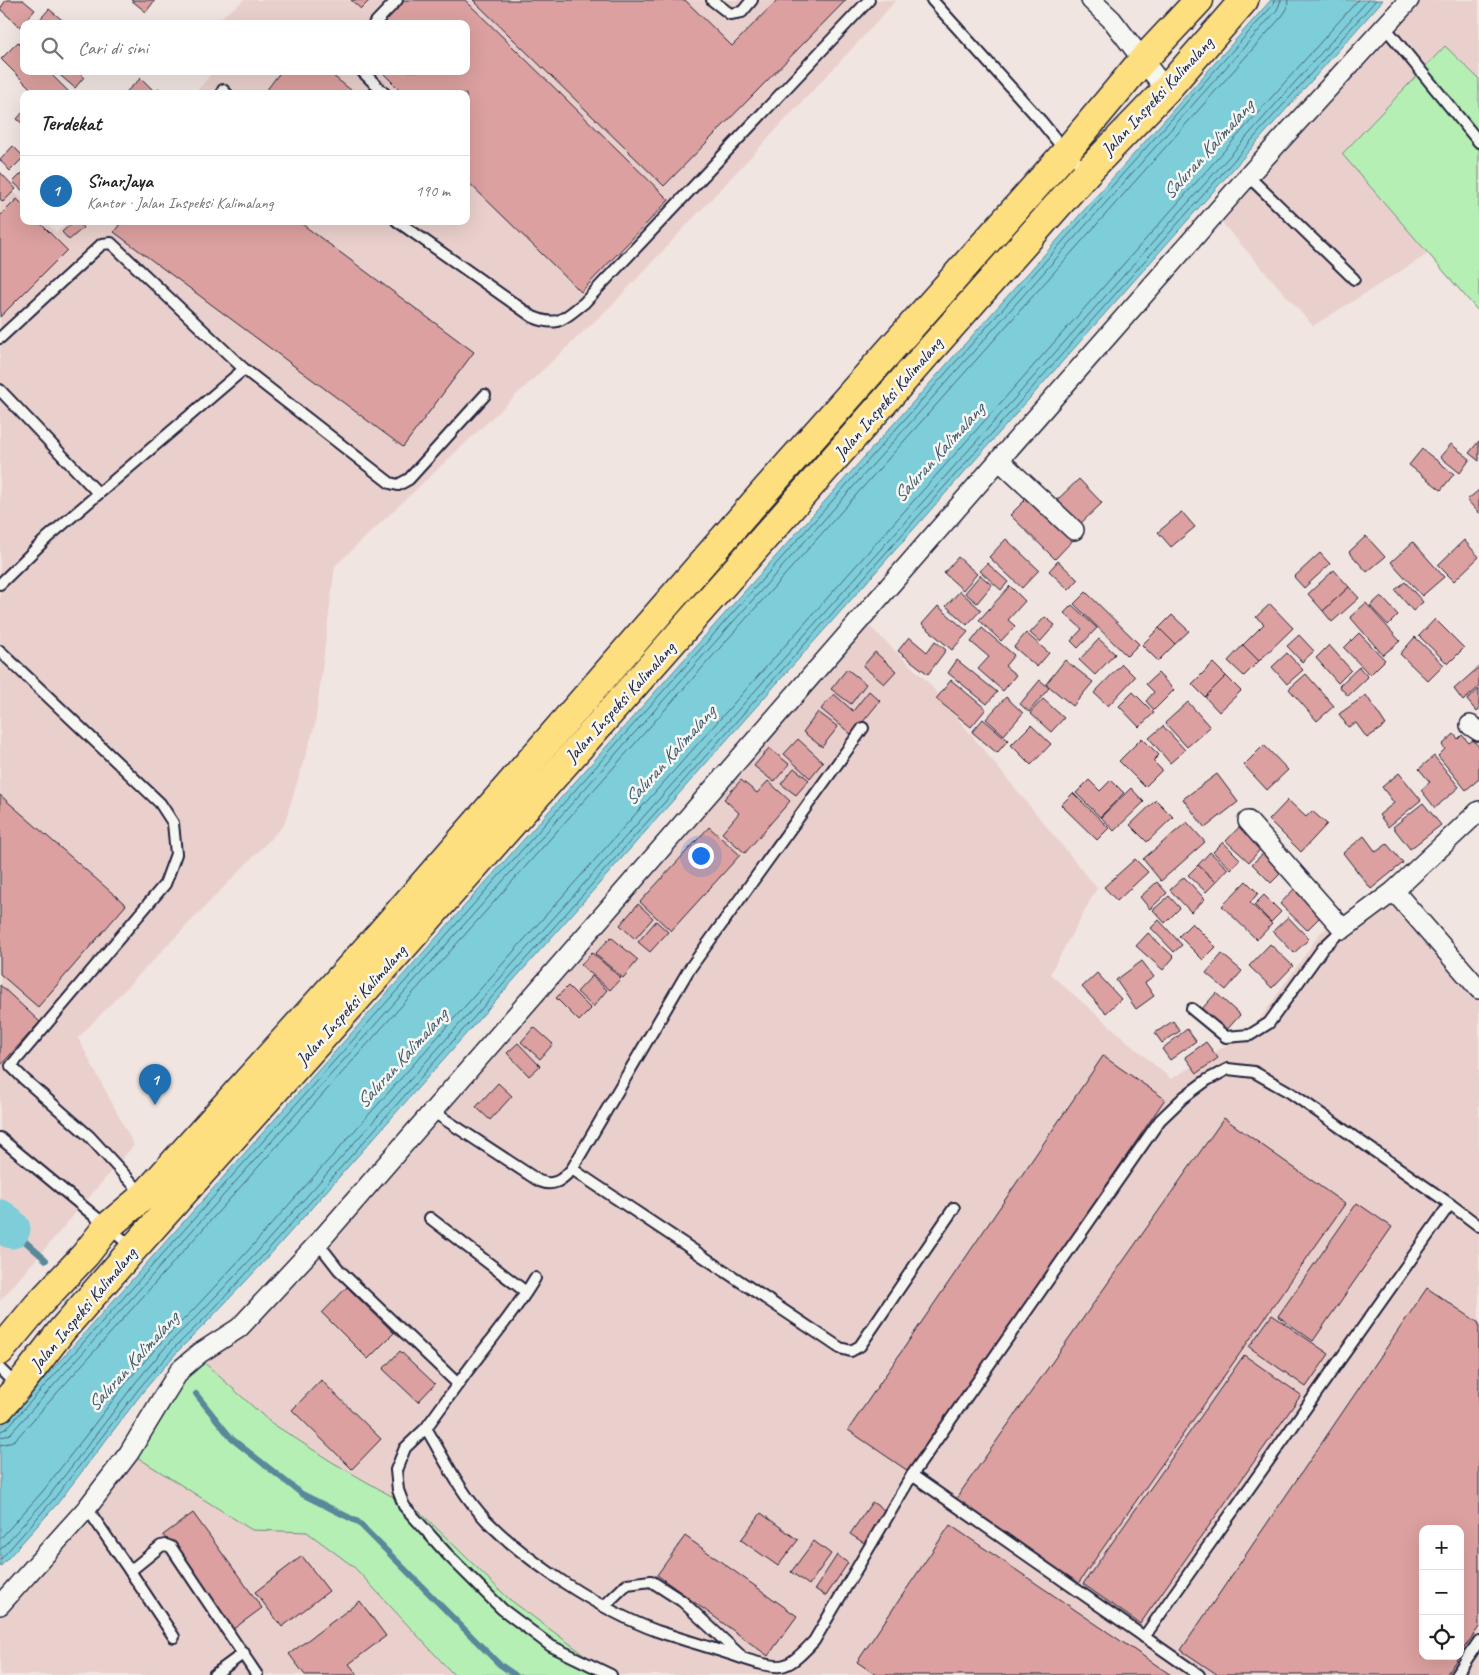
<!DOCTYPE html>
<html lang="id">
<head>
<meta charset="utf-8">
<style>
	:root { --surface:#fff; --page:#f2f2f2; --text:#202124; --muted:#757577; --line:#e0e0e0; --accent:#1f6fb2 }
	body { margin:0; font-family:Caveat,sans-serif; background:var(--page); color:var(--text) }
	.controls { position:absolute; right:15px; bottom:15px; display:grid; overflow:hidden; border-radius:10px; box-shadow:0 5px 20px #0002 }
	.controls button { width:45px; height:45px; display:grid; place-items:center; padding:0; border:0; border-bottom:1px solid var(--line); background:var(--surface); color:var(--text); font:25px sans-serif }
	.you { position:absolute; left:700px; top:855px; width:18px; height:18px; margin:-12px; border:4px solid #fff; border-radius:50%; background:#1a73e8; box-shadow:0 0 0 8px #1a73e833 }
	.badge { display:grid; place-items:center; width:32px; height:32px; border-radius:50%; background:var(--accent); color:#fff; font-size:16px; font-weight:700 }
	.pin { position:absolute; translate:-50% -41px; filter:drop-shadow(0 1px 2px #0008) }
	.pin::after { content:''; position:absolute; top:26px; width:18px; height:15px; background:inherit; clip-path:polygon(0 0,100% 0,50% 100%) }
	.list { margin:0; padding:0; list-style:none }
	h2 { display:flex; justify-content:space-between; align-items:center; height:65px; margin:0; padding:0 20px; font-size:21px }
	h2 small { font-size:16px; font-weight:400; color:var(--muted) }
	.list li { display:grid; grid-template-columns:32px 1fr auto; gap:15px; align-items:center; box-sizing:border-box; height:70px; padding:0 20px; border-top:1px solid var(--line) }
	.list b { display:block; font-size:19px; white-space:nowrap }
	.list p { margin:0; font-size:16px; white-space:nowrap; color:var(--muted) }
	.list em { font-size:16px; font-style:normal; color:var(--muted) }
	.icon { flex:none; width:28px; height:28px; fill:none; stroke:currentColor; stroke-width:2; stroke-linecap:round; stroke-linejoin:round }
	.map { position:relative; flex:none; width:1479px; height:1675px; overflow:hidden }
	.search { position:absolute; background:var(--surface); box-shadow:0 5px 20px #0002; left:20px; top:20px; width:450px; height:55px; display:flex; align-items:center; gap:12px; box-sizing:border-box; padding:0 18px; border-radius:10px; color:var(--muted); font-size:19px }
	.panel { position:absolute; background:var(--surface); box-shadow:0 5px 20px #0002; left:20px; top:90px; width:450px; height:135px; border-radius:10px }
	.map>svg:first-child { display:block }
	.built { fill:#ead0cd; fill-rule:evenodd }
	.green { fill:#b5efb4; stroke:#6c8878 }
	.water { fill:#7eceda; stroke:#59899a }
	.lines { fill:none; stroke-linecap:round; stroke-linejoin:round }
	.shore { stroke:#47677b; stroke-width:1 }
	.stream { stroke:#59899a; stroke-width:6 }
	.river { stroke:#7eceda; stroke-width:39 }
	.building { fill:#dba09f; stroke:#22223b }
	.service-casing { stroke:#22223b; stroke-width:14 }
	.minor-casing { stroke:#22223b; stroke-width:22 }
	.primary-casing { stroke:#22223b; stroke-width:31 }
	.service { stroke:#f6f6f2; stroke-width:10 }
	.minor { stroke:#f6f6f2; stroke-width:19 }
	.primary { stroke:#fedf80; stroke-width:28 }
	.labels { text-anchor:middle; stroke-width:5; stroke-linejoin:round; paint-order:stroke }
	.street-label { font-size:18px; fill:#22223b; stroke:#f6f6f2 }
	.water-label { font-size:19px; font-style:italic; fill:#3e566b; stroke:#f6f6f2 }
</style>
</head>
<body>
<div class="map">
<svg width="1479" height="1675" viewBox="0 0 1479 1675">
	<rect width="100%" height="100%" fill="#f1e5e1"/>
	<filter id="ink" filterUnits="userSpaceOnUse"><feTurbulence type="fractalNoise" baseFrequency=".02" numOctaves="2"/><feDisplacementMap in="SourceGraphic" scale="10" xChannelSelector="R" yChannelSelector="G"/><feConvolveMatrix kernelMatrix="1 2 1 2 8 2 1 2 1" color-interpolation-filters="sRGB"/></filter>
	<g filter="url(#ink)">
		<!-- built -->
		<g class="built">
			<polygon points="244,0 896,0 877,22 614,303 335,566 315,725 284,825 78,1038 134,1145 0,1301 0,192 6,184 24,202 24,221 44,221 56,232 69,221 466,221 466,94 194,94 214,71 466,71 466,24 212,24"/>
			<polygon points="1414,0 1479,0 1479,79 1445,46 1342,154 1428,254 1313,326 1222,223"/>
			<path d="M866 623 927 681 1097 888 1050 974 1171 1079 1253 1029 1320 933 1384 889 1479 992V1675H611L509 1599 421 1513 332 1462 270 1422 199 1358ZM1423 1529H1460V1656H1423Z"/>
			<polygon points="132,1454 252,1530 307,1532 354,1567 454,1675 0,1675 0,1597"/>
		</g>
		<!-- green -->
		<g class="green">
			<polygon points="1445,46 1479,79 1479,312 1342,154"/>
			<polygon points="199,1358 270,1422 332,1462 421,1513 509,1599 612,1675 454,1675 354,1567 307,1532 252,1530 132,1454"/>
		</g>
		<!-- water -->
		<polygon class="water" points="1271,0 1383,0 260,1266 207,1322 178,1351 145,1389 57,1504 0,1567 0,1428"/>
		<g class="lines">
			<!-- shore -->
			<g class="shore">
				<polyline points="0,1431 6,1429 177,1238 1273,5 1274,0"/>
				<polyline points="0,1437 6,1436 11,1433 182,1242 1277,10 1281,0"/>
				<polyline points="0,1445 9,1443 16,1439 187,1247 1283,15 1287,9 1288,0"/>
				<polyline points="0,1539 43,1491 130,1378 164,1339 194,1309 246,1253 1358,0"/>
				<polyline points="0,1550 49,1496 136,1382 169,1343 199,1314 252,1258 1368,0"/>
				<polyline points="0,1560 53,1500 141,1386 174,1348 204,1319 257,1262 1376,0"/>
			</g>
			<!-- stream -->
			<g class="stream">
				<polyline points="11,1229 46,1260"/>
				<polyline points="196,1394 232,1439 302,1494 358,1522 499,1664 515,1675"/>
			</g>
			<!-- river -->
			<polyline class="river" points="0,1219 11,1229"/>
		</g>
		<!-- building -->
		<g class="building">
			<polygon points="6,0 23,0 35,10 20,27 0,9"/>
			<polygon points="131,0 155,0 146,12"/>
			<polygon points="351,0 370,0 361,9"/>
			<polygon points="403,0 465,0 669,200 581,292 466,180 466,94 404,94 381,71 466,71 466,24 379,24"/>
			<polygon points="473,0 685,0 732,46 777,0 846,0 664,186"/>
			<polygon points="49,9 67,24 36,24"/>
			<polygon points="18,42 24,47 24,71 48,71 71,94 36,94 1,59"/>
			<polygon points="55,71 78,71 84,77 75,88"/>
			<polygon points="281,71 327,71 356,94 292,94 288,91 286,94 269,94 266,91"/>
			<polygon points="141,78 155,92 159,88 165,94 128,94 126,92"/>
			<polygon points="24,111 24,125 17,119"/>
			<polygon points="13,146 24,157 10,171 0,160"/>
			<polygon points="24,171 24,192 13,182"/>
			<polygon points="0,172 16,189 3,202 0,199"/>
			<polygon points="17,199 24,206 24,221 38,221 67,250 0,317 0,216"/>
			<polygon points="74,221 77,221 83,228 69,240 62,232"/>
			<polygon points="122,221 298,221 474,352 403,447 114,232"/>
			<polygon points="1479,441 1479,461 1469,453"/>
			<polygon points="1451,444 1470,459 1460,473 1440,457"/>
			<polygon points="1422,449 1454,474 1441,490 1409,465"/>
			<polygon points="1079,479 1102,503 1079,525 1056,501"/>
			<polygon points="1479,490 1479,513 1467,500"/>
			<polygon points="1031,494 1076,537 1055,559 1010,515"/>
			<polygon points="1182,512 1195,527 1171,547 1158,532"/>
			<polygon points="1366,536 1385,557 1367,572 1349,552"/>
			<polygon points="1006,539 1039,570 1022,588 989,557"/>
			<polygon points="1464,540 1479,557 1454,581 1438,565"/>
			<polygon points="1413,542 1444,577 1422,596 1391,562"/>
			<polygon points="1320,553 1330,564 1304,588 1294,577"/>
			<polygon points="958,557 977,574 963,590 944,573"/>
			<polygon points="1058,561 1078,580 1069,590 1049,571"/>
			<polygon points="987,563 1008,582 1001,590 980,571"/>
			<polygon points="1334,570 1349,587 1323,611 1308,594"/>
			<polygon points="980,575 992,585 977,603 965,593"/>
			<polygon points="1405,582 1423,602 1413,611 1395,590"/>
			<polygon points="1010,586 1025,601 1008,620 1015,626 1001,641 979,620"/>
			<polygon points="1349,587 1359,598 1332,622 1323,611"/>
			<polygon points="960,591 981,610 967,625 946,606"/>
			<polygon points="1086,592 1139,644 1127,656 1074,604"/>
			<polygon points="1381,596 1398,615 1388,625 1370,606"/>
			<polygon points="1366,603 1400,641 1383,655 1350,617"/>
			<polygon points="1270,604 1293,628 1259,661 1243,645 1264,624 1256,617"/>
			<polygon points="1072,605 1097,628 1078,648 1071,641 1082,629 1064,613"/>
			<polygon points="938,606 968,632 952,650 922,624"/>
			<polygon points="1172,615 1189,631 1175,644 1159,628"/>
			<polygon points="1045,617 1055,625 1040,642 1030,633"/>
			<polygon points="1435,619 1464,648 1448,664 1419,636"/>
			<polygon points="982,628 1014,655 1005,666 1016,675 1003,691 978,669 989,657 971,642"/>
			<polygon points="1159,628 1175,644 1158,661 1142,645"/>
			<polygon points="1026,633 1049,653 1037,667 1014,647"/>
			<polygon points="1359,633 1385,660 1370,675 1344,648"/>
			<polygon points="1299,635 1314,651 1302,662 1287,646"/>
			<polygon points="909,637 927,652 935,641 946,650 928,674 898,651"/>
			<polygon points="1415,637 1444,665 1428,681 1400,654"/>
			<polygon points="1099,639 1115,654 1095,675 1079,660"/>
			<polygon points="1243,645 1259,661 1244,676 1228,661"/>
			<polygon points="1329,645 1351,670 1338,683 1316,658"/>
			<polygon points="875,652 896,671 884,684 863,666"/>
			<polygon points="1287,653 1303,670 1287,684 1272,667"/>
			<polygon points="957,660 997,692 987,704 948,673"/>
			<polygon points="1065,660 1093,682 1073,706 1046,684"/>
			<polygon points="1213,663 1226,676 1205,697 1192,684"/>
			<polygon points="1122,664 1135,677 1108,706 1094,693"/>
			<polygon points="1359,667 1368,677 1348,696 1339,686"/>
			<polygon points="1479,667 1479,687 1463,701 1454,689"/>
			<polygon points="847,669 866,684 851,704 831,689"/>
			<polygon points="1158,673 1174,690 1154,710 1146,701 1154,692 1146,684"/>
			<polygon points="1306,674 1334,706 1317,721 1289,689"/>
			<polygon points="1226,676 1241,691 1219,712 1205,697"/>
			<polygon points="951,680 986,709 971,727 936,699"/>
			<polygon points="1040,680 1049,688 1029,712 1020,704"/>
			<polygon points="1479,689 1479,710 1477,712 1467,700"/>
			<polygon points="869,691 880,701 852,735 821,709 834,694 853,711"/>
			<polygon points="1133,692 1154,713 1139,727 1119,706"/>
			<polygon points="1366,695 1386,725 1367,738 1356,723 1348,727 1339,714"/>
			<polygon points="1006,697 1023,713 1004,735 986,719"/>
			<polygon points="1043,699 1064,718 1051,732 1030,713"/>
			<polygon points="1188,702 1210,727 1187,747 1165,723"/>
			<polygon points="818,712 838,727 822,747 803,732"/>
			<polygon points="983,719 1008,740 997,753 972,732"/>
			<polygon points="1031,725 1051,744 1031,765 1011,745"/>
			<polygon points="1163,726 1185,750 1170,763 1149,738"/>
			<polygon points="1454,734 1458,739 1462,735 1469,743 1473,740 1479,747 1479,779 1466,790 1438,756 1445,749 1442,745"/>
			<polygon points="1142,738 1159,755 1153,761 1162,770 1145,787 1119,761"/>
			<polygon points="798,739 823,762 810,778 784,754"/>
			<polygon points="1264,745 1288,770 1267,790 1244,765"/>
			<polygon points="769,748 789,764 774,782 754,766"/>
			<polygon points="1434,756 1459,787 1435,808 1421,790 1430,782 1419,769"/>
			<polygon points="794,768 809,780 796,795 781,784"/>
			<polygon points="1399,773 1421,800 1388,827 1379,815 1394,803 1382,787"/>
			<polygon points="1217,774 1238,802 1205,828 1183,799"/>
			<polygon points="741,780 757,793 768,781 790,801 745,853 722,833 739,813 724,799"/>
			<polygon points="1089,780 1100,791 1111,780 1124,793 1100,817 1076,793"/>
			<polygon points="1131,788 1144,802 1114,831 1101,817"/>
			<polygon points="1073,793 1109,828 1097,840 1061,805"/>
			<polygon points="0,795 126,905 38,1007 0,974"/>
			<polygon points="1156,800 1173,817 1147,842 1130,825"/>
			<polygon points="1288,800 1306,817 1312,811 1327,824 1301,852 1269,820"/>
			<polygon points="1423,803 1441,825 1410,849 1393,827"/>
			<polygon points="1187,822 1205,842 1161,881 1143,859"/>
			<polygon points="1242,824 1265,844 1249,862 1226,841"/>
			<polygon points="709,827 740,855 671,931 640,902"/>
			<polygon points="1364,836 1376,852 1387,844 1403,863 1371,889 1343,853"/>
			<polygon points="1223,842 1240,859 1231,869 1213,852"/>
			<polygon points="1268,849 1286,868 1271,883 1252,864"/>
			<polygon points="1210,852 1228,869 1216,882 1198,865"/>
			<polygon points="1135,859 1148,872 1117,901 1104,887"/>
			<polygon points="1198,865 1216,882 1206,892 1188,875"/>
			<polygon points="1184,877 1205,899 1191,912 1170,890"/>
			<polygon points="1246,881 1258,893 1250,903 1272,924 1257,940 1222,906"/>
			<polygon points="1157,882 1167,893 1150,909 1140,897"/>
			<polygon points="1295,888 1322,915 1307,930 1280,904"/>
			<polygon points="1264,895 1281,912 1271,922 1254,905"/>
			<polygon points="1169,896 1180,908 1165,923 1153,910"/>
			<polygon points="638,904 653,918 635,939 620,925"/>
			<polygon points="1288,917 1309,939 1294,953 1273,931"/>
			<polygon points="1159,920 1182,945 1174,952 1151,928"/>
			<polygon points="656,921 668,932 650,952 638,942"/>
			<polygon points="1192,923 1216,947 1203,960 1179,936"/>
			<polygon points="1148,933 1174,957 1163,970 1136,946"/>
			<polygon points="611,937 638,960 623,978 595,954"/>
			<polygon points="1270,944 1293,966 1272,988 1249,966"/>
			<polygon points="592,953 621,978 610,990 581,965"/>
			<polygon points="1222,954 1242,971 1226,990 1206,973"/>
			<polygon points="1142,961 1154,977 1145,983 1154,996 1136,1009 1116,980"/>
			<polygon points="1097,973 1121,999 1106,1013 1082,987"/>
			<polygon points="592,976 607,990 593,1007 577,992"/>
			<polygon points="0,985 40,1022 0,1066"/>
			<polygon points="568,986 591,1009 579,1021 556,998"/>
			<polygon points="1216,993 1240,1015 1225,1032 1200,1011"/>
			<polygon points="1173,1021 1180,1031 1162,1043 1155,1033"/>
			<polygon points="534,1027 553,1044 540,1059 521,1042"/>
			<polygon points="1187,1029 1196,1041 1170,1060 1162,1049"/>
			<polygon points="1206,1042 1218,1058 1197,1073 1185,1057"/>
			<polygon points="518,1043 540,1066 529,1076 507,1053"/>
			<polygon points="1103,1056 1165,1099 911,1473 848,1430"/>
			<polygon points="498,1083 512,1096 490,1120 476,1107"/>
			<polygon points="1224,1118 1345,1204 1077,1585 955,1500"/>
			<polygon points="1357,1203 1392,1227 1313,1341 1278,1316"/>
			<polygon points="347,1287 394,1333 368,1359 322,1313"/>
			<polygon points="1427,1288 1479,1323 1479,1627 1460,1654 1460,1529 1423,1529 1423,1656 1459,1656 1446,1675 1218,1675 1181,1650"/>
			<polygon points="1272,1315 1329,1354 1306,1387 1249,1347"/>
			<polygon points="400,1351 435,1384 418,1402 383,1369"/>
			<polygon points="1244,1355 1301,1395 1140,1624 1083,1584"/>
			<polygon points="321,1380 381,1439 352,1469 292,1410"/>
			<polygon points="872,1502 886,1511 864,1543 850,1534"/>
			<polygon points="193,1513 262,1608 232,1630 163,1535"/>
			<polygon points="761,1513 798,1540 778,1566 741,1540"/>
			<polygon points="950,1525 1171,1675 876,1675 857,1662"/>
			<polygon points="685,1536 797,1616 768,1656 657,1575"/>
			<polygon points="814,1541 831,1554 809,1585 791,1572"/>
			<polygon points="837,1555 848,1563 826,1596 815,1589"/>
			<polygon points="302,1556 329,1591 282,1627 255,1592"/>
			<polygon points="360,1601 386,1636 349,1664 358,1675 305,1675 289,1654"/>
		</g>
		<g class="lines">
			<defs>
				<g id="service">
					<polyline points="712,0 730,14 742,12 752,0"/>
					<polyline points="932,0 1041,121 1066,152 1088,171"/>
					<polyline points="374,24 397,0"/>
					<polyline points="1384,26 1479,142"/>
					<polyline points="362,71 385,94"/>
					<polyline points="223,90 227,94"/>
					<polyline points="1248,176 1354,279"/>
					<path d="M397 221 533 317C559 328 564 318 584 303L869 0"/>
					<polyline points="0,338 102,244 111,243 244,369 390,483 398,485 409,479 485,395"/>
					<polyline points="0,390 98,493"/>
					<polyline points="0,584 48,537 244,369"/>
					<polyline points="0,651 160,803 173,823 176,854 165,884 11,1066 24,1079 89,1136 143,1195"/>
					<polyline points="1192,1009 1226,1037 1250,1035 1269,1023 1323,948 1343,929"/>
					<path d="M432 1111 539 1181C554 1187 562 1180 572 1169L688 971 863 728"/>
					<polyline points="0,1138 132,1247"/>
					<polyline points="572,1169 840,1348 851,1351 860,1346 954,1208"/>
					<polyline points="430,1218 526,1292"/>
					<polyline points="318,1243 339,1270 458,1384 426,1428 405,1448 396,1470 398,1490 404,1506 447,1554 502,1609 551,1646 611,1675"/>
					<polyline points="0,1369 17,1386"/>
					<path d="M458 1384C483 1348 513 1316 535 1278"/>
					<path d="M426 1428C445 1460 460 1492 486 1520 528 1563 600 1610 657 1631 681 1639 705 1646 730 1654 743 1658 772 1670 785 1665 795 1662 806 1649 814 1641L912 1475 1160 1120 1184 1097 1207 1080 1228 1069 1254 1072 1291 1093 1450 1204 1479 1226"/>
					<polyline points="912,1475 1199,1675"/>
					<polyline points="87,1508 130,1571 161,1546 166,1545 171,1547 257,1675"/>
					<polyline points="130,1571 174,1637"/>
					<polyline points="604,1606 627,1584 651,1581 682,1601 740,1655"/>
					<polyline points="1144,1637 1450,1204"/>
					<polyline points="214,1675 244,1653"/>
					<polyline points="1456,1675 1479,1641"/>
				</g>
				<g id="minor">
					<polyline points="1091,0 1112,20 1166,90"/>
					<polyline points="999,460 1074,530"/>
					<polyline points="1470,725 1479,731"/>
					<polyline points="1479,811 1394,891 1479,989"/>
					<polyline points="1248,821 1343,929 1394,891"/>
					<polyline points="0,1605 87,1508 129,1453 163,1397 180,1370 200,1353 239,1328 318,1243 999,460 1248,176 1409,0"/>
				</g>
				<g id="primary">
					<polyline points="0,1351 38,1305 85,1255 107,1227 144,1196 380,934 765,491 1066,152 1142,61 1199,0"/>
					<polyline points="0,1408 18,1387 62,1330 134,1248 403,947 1088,171 1166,90 1244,0"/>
				</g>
			</defs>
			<!-- service casing -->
			<use href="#service" class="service-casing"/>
			<!-- minor casing -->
			<use href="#minor" class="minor-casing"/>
			<!-- primary casing -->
			<use href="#primary" class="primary-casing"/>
			<!-- service -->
			<use href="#service" class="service"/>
			<!-- minor -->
			<use href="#minor" class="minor"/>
			<!-- primary -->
			<use href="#primary" class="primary"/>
		</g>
	</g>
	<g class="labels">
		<!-- street labels -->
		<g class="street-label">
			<text transform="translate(1157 96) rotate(-47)" y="6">Jalan Inspeksi Kalimalang</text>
			<text transform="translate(888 398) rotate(-49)" y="6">Jalan Inspeksi Kalimalang</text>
			<text transform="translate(620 702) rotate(-48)" y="6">Jalan Inspeksi Kalimalang</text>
			<text transform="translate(351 1005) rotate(-48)" y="6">Jalan Inspeksi Kalimalang</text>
			<text transform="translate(83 1309) rotate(-50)" y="6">Jalan Inspeksi Kalimalang</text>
		</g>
		<!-- water labels -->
		<g class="water-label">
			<text transform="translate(1207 149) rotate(-48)" y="7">Saluran Kalimalang</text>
			<text transform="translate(938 452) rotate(-48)" y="7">Saluran Kalimalang</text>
			<text transform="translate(669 755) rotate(-48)" y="7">Saluran Kalimalang</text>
			<text transform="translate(401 1058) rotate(-48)" y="7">Saluran Kalimalang</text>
			<text transform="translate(132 1361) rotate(-48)" y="7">Saluran Kalimalang</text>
		</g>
	</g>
</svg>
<div class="controls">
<button>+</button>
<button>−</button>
<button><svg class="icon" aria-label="locate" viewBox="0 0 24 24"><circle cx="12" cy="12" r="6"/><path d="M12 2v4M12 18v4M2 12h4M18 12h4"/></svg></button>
</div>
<div class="you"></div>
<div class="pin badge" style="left:155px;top:1105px">1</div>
<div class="search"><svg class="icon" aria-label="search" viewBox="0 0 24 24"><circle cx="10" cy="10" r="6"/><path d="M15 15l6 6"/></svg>Cari di sini</div>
<section class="panel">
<h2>Terdekat<small></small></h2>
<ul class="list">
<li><span class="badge">1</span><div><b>SinarJaya</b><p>Kantor · Jalan Inspeksi Kalimalang</p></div><em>190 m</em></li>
</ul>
</section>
</div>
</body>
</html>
